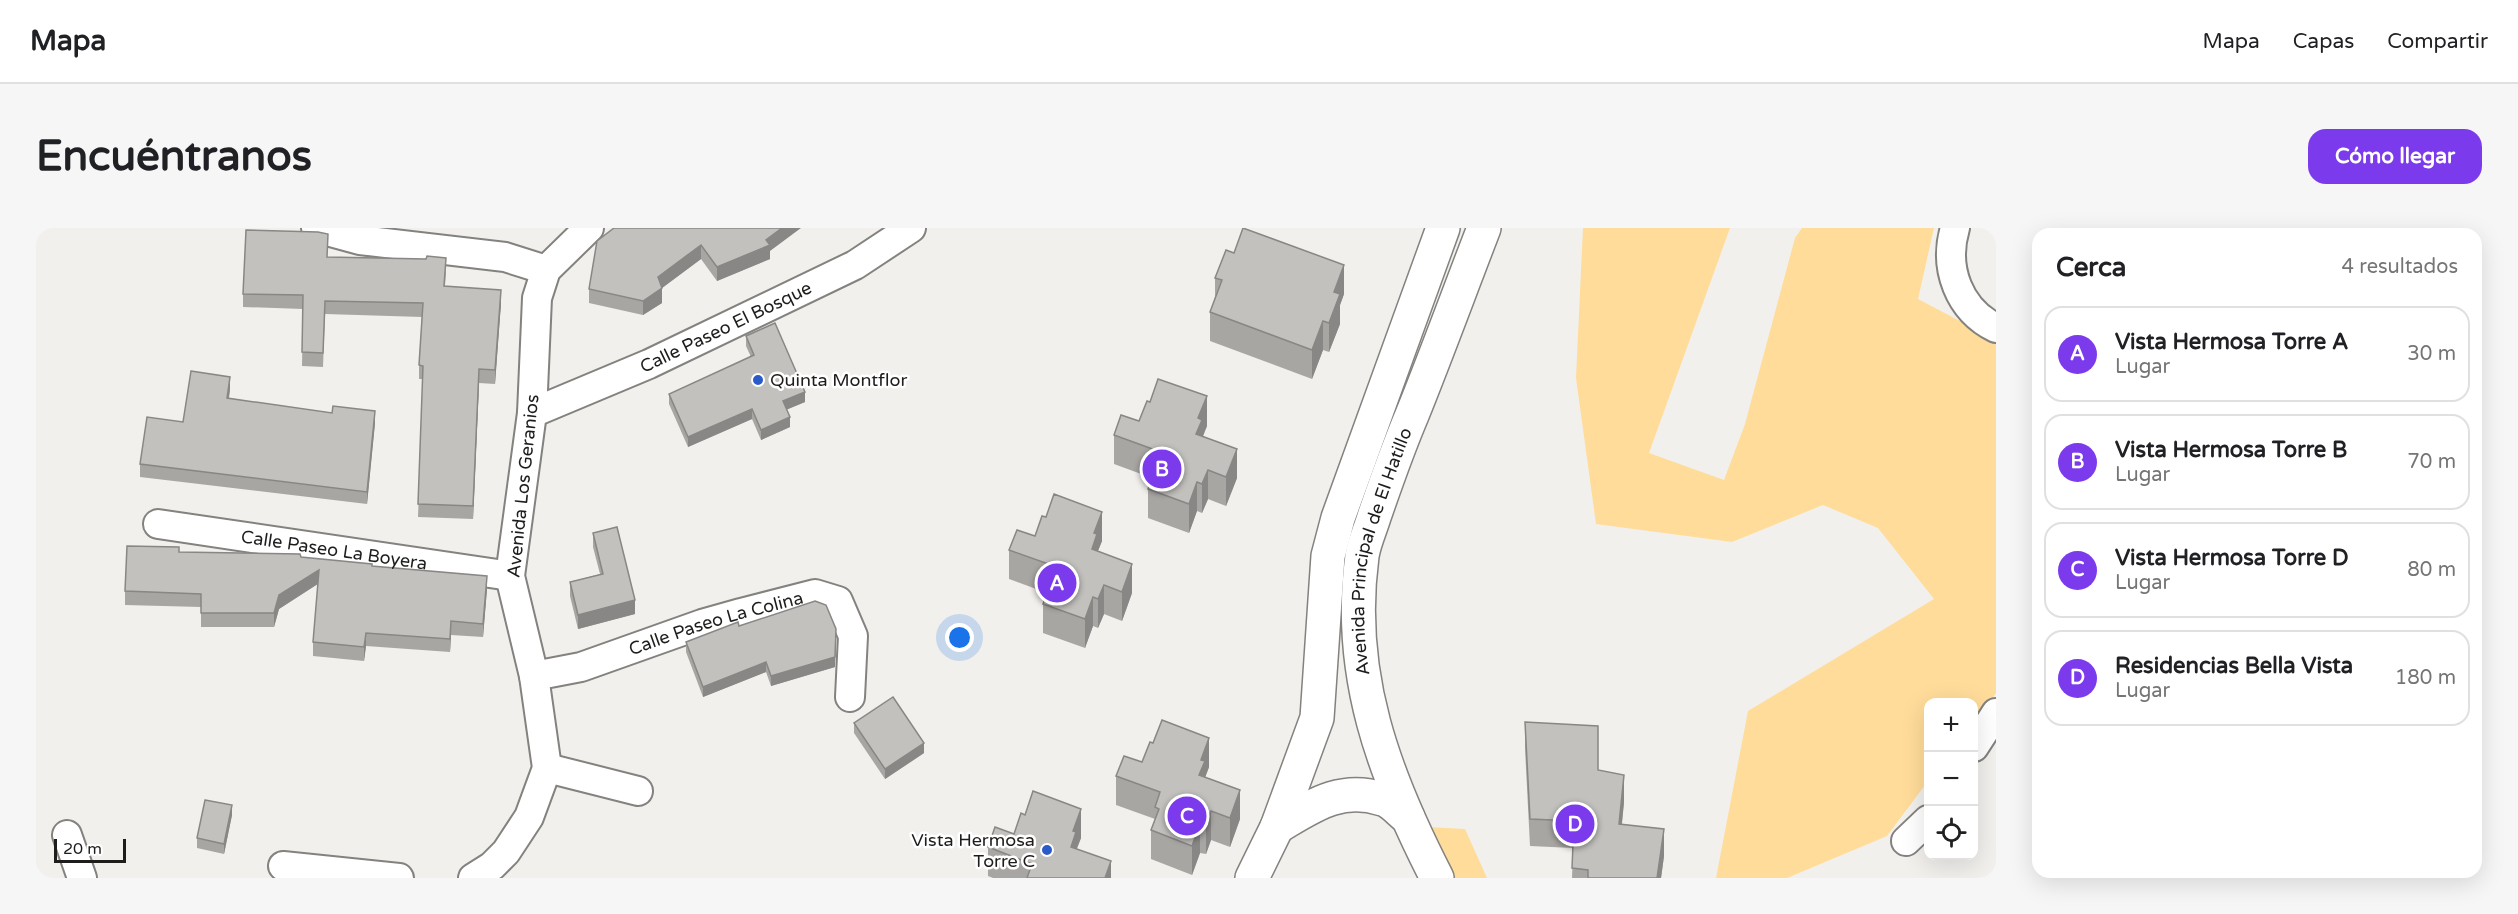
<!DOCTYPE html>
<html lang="es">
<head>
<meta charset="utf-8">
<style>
	:root { --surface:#fff; --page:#f6f6f6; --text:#202124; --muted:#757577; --line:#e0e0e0; --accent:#7c3aed }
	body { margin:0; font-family:"Varela Round",sans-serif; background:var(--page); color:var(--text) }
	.controls { position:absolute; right:18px; bottom:18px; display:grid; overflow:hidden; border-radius:12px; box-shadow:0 6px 24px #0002 }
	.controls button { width:54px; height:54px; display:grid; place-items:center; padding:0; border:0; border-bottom:2px solid var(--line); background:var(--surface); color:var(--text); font:30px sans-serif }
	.scale { position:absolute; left:18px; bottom:15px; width:72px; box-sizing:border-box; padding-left:6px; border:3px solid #1e1d1c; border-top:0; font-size:16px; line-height:21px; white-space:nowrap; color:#1e1d1c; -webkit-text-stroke:4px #fff; paint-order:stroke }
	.you { position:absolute; left:924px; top:410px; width:21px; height:21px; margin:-15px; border:4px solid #fff; border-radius:50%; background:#1a73e8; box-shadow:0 0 0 9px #1a73e833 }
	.badge { display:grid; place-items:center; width:39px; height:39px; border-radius:50%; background:var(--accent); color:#fff; font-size:20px; font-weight:700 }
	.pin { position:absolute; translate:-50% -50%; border:3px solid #fff; box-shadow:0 2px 6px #0006 }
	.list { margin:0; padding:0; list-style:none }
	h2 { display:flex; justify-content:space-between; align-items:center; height:78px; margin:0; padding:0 24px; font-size:26px }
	h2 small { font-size:20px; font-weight:400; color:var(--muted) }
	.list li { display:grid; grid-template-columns:39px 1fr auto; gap:18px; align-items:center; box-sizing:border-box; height:96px; margin:0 12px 12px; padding:0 12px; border:2px solid var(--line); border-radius:18px }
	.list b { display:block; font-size:22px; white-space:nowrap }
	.list p { margin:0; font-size:20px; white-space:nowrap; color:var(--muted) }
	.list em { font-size:20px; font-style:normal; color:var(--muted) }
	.icon { flex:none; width:33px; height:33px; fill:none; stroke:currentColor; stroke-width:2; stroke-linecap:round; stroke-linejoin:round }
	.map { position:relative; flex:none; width:1960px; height:650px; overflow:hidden; border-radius:18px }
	header { display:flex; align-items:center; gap:36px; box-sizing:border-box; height:84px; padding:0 30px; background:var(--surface); border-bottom:2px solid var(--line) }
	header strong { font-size:28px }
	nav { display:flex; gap:33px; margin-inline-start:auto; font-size:21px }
	.intro { display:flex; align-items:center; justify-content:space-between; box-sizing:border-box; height:144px; padding:0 36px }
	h1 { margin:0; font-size:42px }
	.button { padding:15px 27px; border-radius:18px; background:var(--accent); color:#fff; font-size:21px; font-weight:700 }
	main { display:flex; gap:36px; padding:0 36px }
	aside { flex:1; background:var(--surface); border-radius:18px; box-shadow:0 6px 24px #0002 }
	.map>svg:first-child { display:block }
	.green { fill:#ffdc9a }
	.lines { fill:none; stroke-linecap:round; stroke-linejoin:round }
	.minor-casing { stroke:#84827f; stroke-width:32 }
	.major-casing { stroke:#84827f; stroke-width:36 }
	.minor { stroke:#fff; stroke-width:28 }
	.major { stroke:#fff; stroke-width:33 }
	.wall { fill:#a8a6a3 }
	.shaded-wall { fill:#888785 }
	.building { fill:#c3c1be; stroke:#888785; stroke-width:1.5 }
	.poi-dot { fill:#2a5bc9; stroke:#fff; stroke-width:2 }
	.labels { text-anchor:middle; stroke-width:5; stroke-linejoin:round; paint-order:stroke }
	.street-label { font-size:18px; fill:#1e1d1c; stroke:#fff }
	.poi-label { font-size:18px; fill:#1e1d1c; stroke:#fff; text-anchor:start }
</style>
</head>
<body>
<header>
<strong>Mapa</strong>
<nav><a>Mapa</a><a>Capas</a><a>Compartir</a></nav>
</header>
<div class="intro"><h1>Encuéntranos</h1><a class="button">Cómo llegar</a></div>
<main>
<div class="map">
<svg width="1960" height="650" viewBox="0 0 1960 650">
	<rect width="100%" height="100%" fill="#f2f0ed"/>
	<!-- green -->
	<g class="green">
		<polygon points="1547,0 1694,0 1613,225 1688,252 1709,196 1759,10 1766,0 1898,0 1882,71 1960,112 1960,465 1938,495 1938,475 1892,475 1892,553 1851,608 1751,650 1680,650 1712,483 1898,371 1842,300 1787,277 1696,314 1560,296 1540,150"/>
		<polygon points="1391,599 1429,601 1451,650 1417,650"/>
	</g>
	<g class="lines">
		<defs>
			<g id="minor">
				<polyline points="280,0 324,12 469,29 510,42"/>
				<path d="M1919 0C1907 40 1923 82 1960 100"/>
				<path id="s1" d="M496 185 613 136 819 37 875 0"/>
				<path id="s2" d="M122 296 474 348"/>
				<path id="s3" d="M498 448 545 439 666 396 705 385 779 366 802 373 817 408 814 469"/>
				<polyline points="1938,519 1960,485"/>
				<polyline points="511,540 602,563"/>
				<polyline points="31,607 46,650"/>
				<polyline points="1870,613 1892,592"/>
				<polyline points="247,638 363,650"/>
				<polyline points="437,650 456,638 470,624 493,589 511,540 498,448 474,348 496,185 501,70 510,42 553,0"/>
			</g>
			<g id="major">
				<path d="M1241 599C1275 579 1304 557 1346 571 1355 573 1364 584 1372 590"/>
				<polyline points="1216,650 1241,599 1281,490 1292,328 1302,290 1407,0"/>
				<path id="s4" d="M1401 650C1348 547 1310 446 1326 328 1328 315 1334 302 1338 289 1350 254 1362 220 1376 187 1401 125 1424 62 1448 0"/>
			</g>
		</defs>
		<!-- minor casing -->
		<use href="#minor" class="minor-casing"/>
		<!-- major casing -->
		<use href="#major" class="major-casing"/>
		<!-- minor -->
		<use href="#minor" class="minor"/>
		<!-- major -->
		<use href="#major" class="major"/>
	</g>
	<!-- wall -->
	<g class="wall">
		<polygon points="578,0 734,23 734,31 681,53 665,31 626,60 626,75 607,87 553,75 553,61"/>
		<polygon points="291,29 410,43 409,58 465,75 459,156 443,155 437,291 382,289 387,151 383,151 383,137 386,89 289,86 287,139 266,138 267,81 207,79 207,66"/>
		<polygon points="1179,50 1308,66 1304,77 1304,96 1293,124 1287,122 1276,151 1174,113 1174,84 1179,69"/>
		<polygon points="710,108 769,174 750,182 754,199 725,212 716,191 652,219 633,176 633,166 715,129 710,118"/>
		<polygon points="194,161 193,170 339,195 331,276 104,249 104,236 147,194"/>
		<polygon points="1103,193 1171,198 1166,208 1201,250 1190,278 1172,271 1166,285 1161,283 1153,305 1112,290 1112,261 1116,250 1078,236 1078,207"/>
		<polygon points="557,305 599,386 542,401 534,368 534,354 564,346 557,319"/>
		<polygon points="1066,313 1062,323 1096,365 1086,393 1068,386 1062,400 1057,398 1049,420 1007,405 1007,376 1011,365 973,351 973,322"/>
		<polygon points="143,324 265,329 336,338 451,361 447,409 415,407 414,424 330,418 328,433 277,428 277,414 282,356 243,381 238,399 165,399 165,379 89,377 89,363"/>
		<polygon points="703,398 800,411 799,439 735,458 730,444 667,469 650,424 650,414"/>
		<polygon points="1489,494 1562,542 1588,574 1586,596 1628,628 1625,650 1536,650 1537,620 1494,618 1489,521"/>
		<polygon points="818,495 888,525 849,551 818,505"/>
		<polygon points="1173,539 1169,549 1204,591 1194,619 1175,612 1170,626 1164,625 1156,647 1115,631 1115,602 1119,591 1080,577 1080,548"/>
		<polygon points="196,587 188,626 161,620 161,610"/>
		<polygon points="978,606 1045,610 1041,621 1075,650 957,650 952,648 952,619"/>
	</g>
	<!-- shaded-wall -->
	<g class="shaded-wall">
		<polygon points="746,0 765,0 734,23 734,31 681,53 681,39 730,12"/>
		<polygon points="665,17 665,31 622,63 622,49"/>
		<polygon points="1308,37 1308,66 1304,77 1304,96 1293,124 1293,95 1298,64"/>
		<polygon points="626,60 626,75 607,87 607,73"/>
		<polygon points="465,62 465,75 459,156 459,142"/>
		<polygon points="1287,93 1287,122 1276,151 1276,122"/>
		<polygon points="443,141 443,155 437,291 437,278"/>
		<polygon points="194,149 194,161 191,182 191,170"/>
		<polygon points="769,164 769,174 747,183 747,173"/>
		<polygon points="1171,168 1171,198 1166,211 1160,206 1162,190"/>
		<polygon points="716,181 716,191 652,219 652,209"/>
		<polygon points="339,183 339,195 331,276 331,264"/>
		<polygon points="754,189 754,199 725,212 725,202"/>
		<polygon points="1201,221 1201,250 1190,278 1190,249"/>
		<polygon points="1172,242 1172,271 1166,285 1166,256"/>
		<polygon points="1161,254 1161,283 1153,305 1153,276"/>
		<polygon points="1066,284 1066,313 1061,325 1056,321 1058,305"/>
		<polygon points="1096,336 1096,365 1086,393 1086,364"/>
		<polygon points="283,342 283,355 243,381 238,399 238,385 243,367"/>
		<polygon points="451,348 451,361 447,409 447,396"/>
		<polygon points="1068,357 1068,386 1062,400 1062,371"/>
		<polygon points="1057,369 1057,398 1049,420 1049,391"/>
		<polygon points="599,372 599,386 542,401 542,387"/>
		<polygon points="415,393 415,407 414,424 414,411"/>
		<polygon points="800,401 799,439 735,458 735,448"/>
		<polygon points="330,405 330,418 328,433 328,419"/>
		<polygon points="730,434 730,444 667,469 667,459"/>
		<polygon points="1173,510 1173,539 1169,550 1163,547 1165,532"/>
		<polygon points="888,515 888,525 849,551 849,541"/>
		<polygon points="1588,547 1588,574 1583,622 1583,596"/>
		<polygon points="1204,562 1204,591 1194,619 1194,590"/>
		<polygon points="196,577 196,587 188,626 188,616"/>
		<polygon points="1045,581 1045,610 1040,622 1035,619 1037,603"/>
		<polygon points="1175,583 1175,612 1170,626 1170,597"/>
		<polygon points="1164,596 1164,625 1156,647 1156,618"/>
		<polygon points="1628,601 1628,628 1625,650 1621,650"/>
		<polygon points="1075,633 1075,650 1069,650"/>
	</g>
	<!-- building -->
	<g class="building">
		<polygon points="578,0 746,0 730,12 734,17 681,39 665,17 622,49 626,60 607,73 553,61 561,13"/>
		<polygon points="1207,0 1308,37 1298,64 1304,66 1293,95 1287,93 1276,122 1174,84 1186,52 1179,50 1190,22 1198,25"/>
		<polygon points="210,2 282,4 292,6 291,29 390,31 391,28 410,30 408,58 465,62 459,142 443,141 437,278 382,276 387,138 383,137 387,75 289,73 287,125 266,124 267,67 207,66"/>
		<polygon points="739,95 769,164 747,173 754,189 725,202 716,181 652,209 633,166 718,127 710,108"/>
		<polygon points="155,143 194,149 191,170 296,185 297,178 339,183 331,264 104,236 111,189 147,194"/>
		<polygon points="1122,151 1171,168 1162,190 1166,192 1160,206 1201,221 1190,249 1172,242 1166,256 1161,254 1153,276 1112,261 1120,239 1116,238 1122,223 1078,207 1085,187 1103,193 1111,173 1114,174"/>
		<polygon points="1018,266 1066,284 1058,305 1061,306 1056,321 1096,336 1086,364 1068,357 1062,371 1057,369 1049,391 1007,376 1015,354 1011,353 1018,338 973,322 981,302 999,308 1006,288 1010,289"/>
		<polygon points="581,299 599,372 542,387 534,354 567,346 557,305"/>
		<polygon points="91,318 143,319 143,324 264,326 265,329 336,336 336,338 451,348 447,396 415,393 414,411 330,405 328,419 277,414 283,342 243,367 238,385 165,385 165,366 89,363"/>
		<polygon points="779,373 790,377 800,401 799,429 735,448 730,434 667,459 650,414 702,394 703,398"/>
		<polygon points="857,469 888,515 849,541 818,495"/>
		<polygon points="1126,492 1173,510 1165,532 1169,533 1163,547 1204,562 1194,590 1175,583 1170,597 1164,596 1156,618 1115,602 1123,581 1119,579 1124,564 1080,548 1088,528 1106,534 1114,514 1117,515"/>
		<polygon points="1489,494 1562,498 1562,542 1588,547 1583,596 1628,601 1621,650 1552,650 1552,642 1536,640 1538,593 1494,591"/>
		<polygon points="997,563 1045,581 1037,603 1040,604 1035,619 1075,633 1069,650 991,650 996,636 952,619 959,599 978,606 985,585 989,587"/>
		<polygon points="169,572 196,577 188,616 161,610"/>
	</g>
	<!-- markers -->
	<g class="poi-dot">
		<circle cx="722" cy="152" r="6"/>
		<circle cx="1011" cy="622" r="6"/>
	</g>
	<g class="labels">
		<!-- street labels -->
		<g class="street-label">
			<text dy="6" stroke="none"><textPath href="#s1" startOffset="212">Calle Paseo El Bosque</textPath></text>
			<text transform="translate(487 258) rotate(-84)" y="6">Avenida Los Geranios</text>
			<text dy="6" stroke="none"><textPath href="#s2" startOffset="178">Calle Paseo La Boyera</textPath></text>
			<text dy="6" stroke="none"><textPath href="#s4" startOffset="344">Avenida Principal de El Hatillo</textPath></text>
			<text dy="6" stroke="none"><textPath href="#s3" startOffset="190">Calle Paseo La Colina</textPath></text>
		</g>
		<!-- poi labels -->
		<g class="poi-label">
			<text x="734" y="158">Quinta Montflor</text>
			<text x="999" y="618" text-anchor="end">Vista Hermosa<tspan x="999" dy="21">Torre C</tspan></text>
		</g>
	</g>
</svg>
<div class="controls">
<button>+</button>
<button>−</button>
<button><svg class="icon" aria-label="locate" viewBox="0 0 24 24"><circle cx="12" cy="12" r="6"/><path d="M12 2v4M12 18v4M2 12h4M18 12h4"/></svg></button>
</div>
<div class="scale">20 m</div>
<div class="you"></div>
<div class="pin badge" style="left:1021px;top:355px">A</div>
<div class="pin badge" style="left:1126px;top:241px">B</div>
<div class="pin badge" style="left:1151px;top:588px">C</div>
<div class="pin badge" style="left:1539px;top:596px">D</div>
</div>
<aside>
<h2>Cerca<small>4 resultados</small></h2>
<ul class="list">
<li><span class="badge">A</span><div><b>Vista Hermosa Torre A</b><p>Lugar</p></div><em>30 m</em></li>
<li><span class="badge">B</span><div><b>Vista Hermosa Torre B</b><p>Lugar</p></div><em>70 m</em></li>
<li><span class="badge">C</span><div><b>Vista Hermosa Torre D</b><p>Lugar</p></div><em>80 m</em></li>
<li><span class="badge">D</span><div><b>Residencias Bella Vista</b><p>Lugar</p></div><em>180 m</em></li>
</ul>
</aside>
</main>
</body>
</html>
